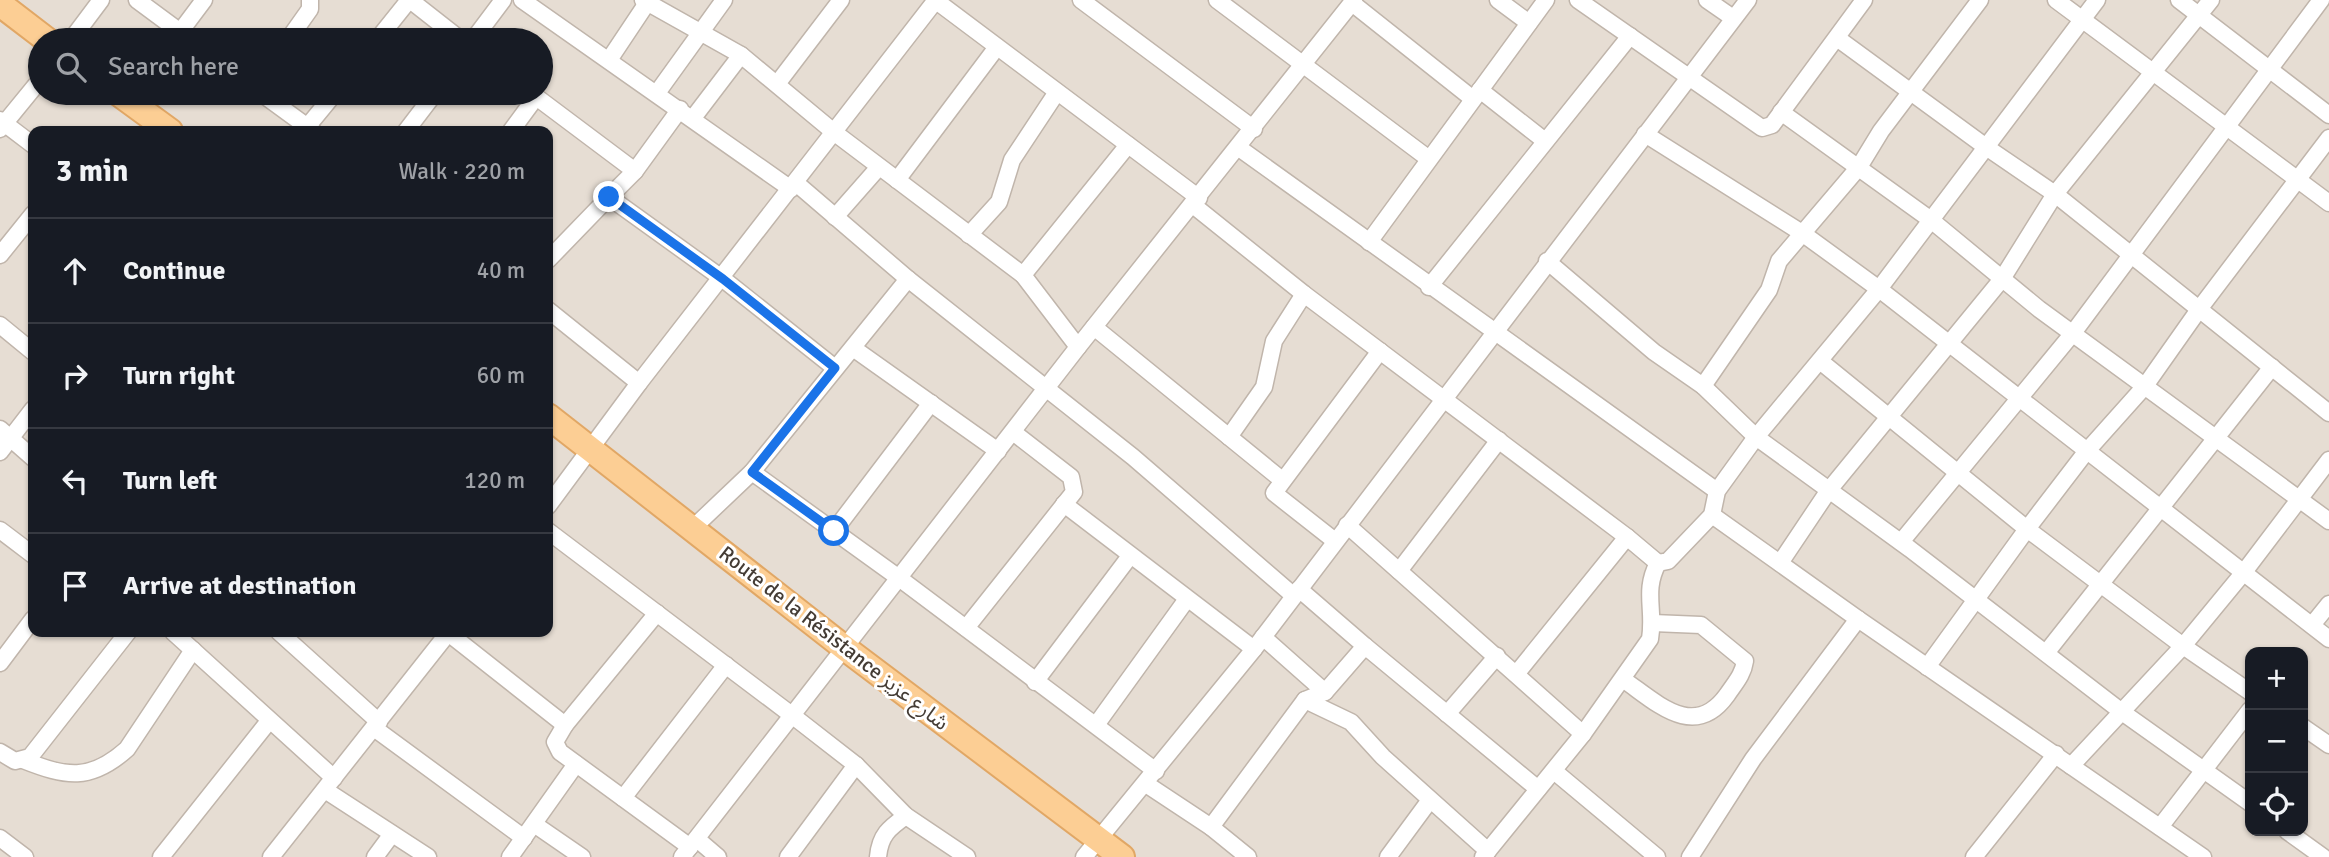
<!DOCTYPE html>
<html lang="en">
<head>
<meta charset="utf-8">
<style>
	:root { --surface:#171b24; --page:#242831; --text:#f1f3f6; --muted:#9ea1a6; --line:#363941 }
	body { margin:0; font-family:Signika,"Noto Sans Arabic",sans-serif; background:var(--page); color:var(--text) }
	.controls { position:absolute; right:21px; bottom:21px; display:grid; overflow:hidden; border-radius:14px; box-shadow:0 2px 5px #0004 }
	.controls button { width:63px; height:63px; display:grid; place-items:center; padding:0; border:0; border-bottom:2px solid var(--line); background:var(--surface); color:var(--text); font:35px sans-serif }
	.stop { position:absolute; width:21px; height:21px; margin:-16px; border:5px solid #1a73e8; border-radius:50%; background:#fff }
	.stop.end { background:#1a73e8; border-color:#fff; box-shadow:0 2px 7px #0008 }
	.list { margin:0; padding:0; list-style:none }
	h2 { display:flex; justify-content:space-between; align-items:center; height:91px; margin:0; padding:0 28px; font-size:30px }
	h2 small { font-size:23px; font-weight:400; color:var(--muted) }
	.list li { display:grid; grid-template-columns:46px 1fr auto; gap:21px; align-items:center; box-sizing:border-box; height:105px; padding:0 28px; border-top:2px solid var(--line) }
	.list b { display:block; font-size:26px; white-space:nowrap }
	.list em { font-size:23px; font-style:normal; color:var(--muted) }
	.icon { flex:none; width:38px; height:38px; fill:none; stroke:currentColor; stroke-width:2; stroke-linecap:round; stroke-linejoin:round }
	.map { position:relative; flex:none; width:2329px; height:857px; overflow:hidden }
	.search { position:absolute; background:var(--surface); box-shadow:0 2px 5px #0004; left:28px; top:28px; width:525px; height:77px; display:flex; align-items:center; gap:18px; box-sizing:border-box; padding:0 24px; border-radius:38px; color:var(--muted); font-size:26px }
	.panel { position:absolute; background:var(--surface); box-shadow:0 2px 5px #0004; left:28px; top:126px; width:525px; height:511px; border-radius:14px }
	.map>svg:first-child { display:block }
	.residential { fill:#e6ddd3; fill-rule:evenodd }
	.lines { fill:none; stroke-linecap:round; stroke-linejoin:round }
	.street-casing { stroke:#c0b5ab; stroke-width:19 }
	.primary-casing { stroke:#e1a765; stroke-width:28 }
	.street { stroke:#fff; stroke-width:16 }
	.primary { stroke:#fcce94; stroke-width:24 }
	.route { stroke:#1a73e8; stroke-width:9 }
	.labels { text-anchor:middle; stroke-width:6; stroke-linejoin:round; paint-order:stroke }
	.street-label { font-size:21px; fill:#443c35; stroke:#fff }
</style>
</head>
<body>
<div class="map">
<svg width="2329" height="857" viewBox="0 0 2329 857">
	<rect width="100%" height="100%" fill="#f2ece5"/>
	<!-- residential -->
	<path class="residential" d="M0 0H2329V857H0ZM40 40H541V93H40ZM33 131H548V632H33ZM2250 652H2303V831H2250Z"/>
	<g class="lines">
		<defs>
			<g id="street">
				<polyline points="137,0 191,40"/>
				<polyline points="410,0 461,40"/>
				<polyline points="522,0 791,189"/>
				<polyline points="643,0 741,55 835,133 1023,275 1078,347"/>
				<polyline points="935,0 1199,198"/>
				<polyline points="1081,0 1254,129"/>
				<polyline points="1217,0 1429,159"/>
				<polyline points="1498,0 1529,23"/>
				<polyline points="1578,0 1762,128 1772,125 1864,0"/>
				<polyline points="1707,0 1733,18"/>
				<polyline points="2056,0 2329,203"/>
				<polyline points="2179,0 2329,115"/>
				<polyline points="1352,3 1473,99"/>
				<polyline points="180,32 204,0"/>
				<polyline points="1837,38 1986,147 2055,194 2329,413"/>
				<polyline points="71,40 101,0"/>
				<polyline points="288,40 310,9 310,0"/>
				<polyline points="377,40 409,0"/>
				<polyline points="473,40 503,0"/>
				<polyline points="609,60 647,3"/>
				<polyline points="777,84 841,0"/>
				<polyline points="1480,90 1545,141"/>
				<polyline points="261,93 313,131"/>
				<polyline points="531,93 635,171 609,197 723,279 835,368"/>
				<polyline points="657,93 724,0"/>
				<polyline points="1781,112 1931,220 2039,309 2329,521"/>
				<polyline points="693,118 741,55"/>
				<polyline points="0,120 33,145"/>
				<polyline points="307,127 335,93"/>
				<polyline points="0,129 40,80"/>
				<polyline points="406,131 435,93"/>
				<polyline points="511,131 536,97"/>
				<polyline points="1645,134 1802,233 1879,289 2329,639"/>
				<polyline points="1239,148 1717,491"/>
				<polyline points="635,171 680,109"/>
				<polyline points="897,180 997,47"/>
				<polyline points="796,183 908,279 1133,457 1294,596"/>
				<polyline points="1193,205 1304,294 1627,537 1658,563"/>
				<polyline points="835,217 879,167"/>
				<polyline points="969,235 999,202 1012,160 1057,92"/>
				<polyline points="1369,242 1546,0"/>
				<polyline points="0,255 33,214"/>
				<polyline points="548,260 609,197"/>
				<polyline points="1547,261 1654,352 1703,386 1756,437 1910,549 2122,712 2250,803"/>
				<polyline points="1023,275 1128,145"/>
				<polyline points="1429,287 1630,36"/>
				<polyline points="548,310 639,383"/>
				<polyline points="0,325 33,352"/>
				<polyline points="1094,327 1282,480"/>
				<polyline points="853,348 998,451"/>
				<polyline points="1820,361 2027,529 2086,452 2145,386 2200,308 2329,138"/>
				<polyline points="1703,386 1769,290 1779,261 1859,167 1881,131 1980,0"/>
				<polyline points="0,429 33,458"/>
				<polyline points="1229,437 1264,387 1274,341 1304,294"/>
				<polyline points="0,452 33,409"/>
				<polyline points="752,472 899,578 1156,771"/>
				<polyline points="1064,504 1254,649"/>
				<polyline points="548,506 639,383 936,0"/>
				<polyline points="1712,515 1858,619 2203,857"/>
				<polyline points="1347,525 1583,734"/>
				<polyline points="693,528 752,472 908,279"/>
				<polyline points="0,530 33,555"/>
				<polyline points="548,531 793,716 856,765 906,816 967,857"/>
				<polyline points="834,531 931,403"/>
				<polyline points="1335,541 1274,493 1380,351"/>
				<polyline points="1901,542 2073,333 2321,0"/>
				<polyline points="1780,563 1829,490 2002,279 2055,194 2211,0"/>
				<polyline points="1399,571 1499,440"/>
				<polyline points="657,613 565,725 555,742 560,752 690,847"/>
				<polyline points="2312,625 2329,604"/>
				<polyline points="966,628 1074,492 1071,477 1013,432"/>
				<polyline points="173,632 334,778"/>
				<polyline points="279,632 379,722"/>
				<polyline points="447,632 565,725"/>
				<polyline points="1263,637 1325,692"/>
				<polyline points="1365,646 1538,789"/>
				<polyline points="2046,653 2272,367"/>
				<polyline points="0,663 33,619"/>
				<polyline points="1927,667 2027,529 2183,646 2250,692"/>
				<polyline points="1517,673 1627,537"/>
				<path d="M1624 680C1656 702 1694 741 1727 695 1735 683 1743 675 1745 661L1701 625 1653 623"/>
				<polyline points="1035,682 1130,556"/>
				<polyline points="1305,700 1351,722 1383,757 1488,851"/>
				<polyline points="1447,714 1497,656"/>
				<polyline points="1096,725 1187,599"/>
				<polyline points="2303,727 2329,745"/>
				<polyline points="374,728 524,838"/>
				<polyline points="0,752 15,761 30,757 128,632"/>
				<path d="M23 760C66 777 90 782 127 749L193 650"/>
				<polyline points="2071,766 2183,646 2244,572 2329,460"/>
				<polyline points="1554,771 1657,857"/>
				<polyline points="1146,784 1211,827 1248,857"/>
				<polyline points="325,790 428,857"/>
				<polyline points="623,798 726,665"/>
				<polyline points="534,824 582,857"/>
				<polyline points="1211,827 1305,700 1325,692 1365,646 1299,589"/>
				<polyline points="2160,827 2250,710"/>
				<polyline points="2287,831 2323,857"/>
				<polyline points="0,838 25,857"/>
				<polyline points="697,839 718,857"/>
				<polyline points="161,857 269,721"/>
				<polyline points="271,857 449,632"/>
				<polyline points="375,857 392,834"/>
				<polyline points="510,857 576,764"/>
				<polyline points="682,857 1078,347 1354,0"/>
				<polyline points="788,857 856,765"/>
				<path d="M878 857C880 835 889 828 906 816"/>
				<polyline points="1084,857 1254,649 1748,0"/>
				<polyline points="1388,857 1430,800"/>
				<path d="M1483 857 1583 734 1650 639C1655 609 1643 591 1658 563L1668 561 1712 515 1717 491 1756 437 1879 289 2097 0"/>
				<polyline points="1690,857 1753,759 1858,619"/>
				<polyline points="1974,857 2056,754"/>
			</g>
			<g id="primary">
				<polyline points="0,4 47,40"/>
				<polyline points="118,93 170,131"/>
				<polyline points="548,416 846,649 1122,857"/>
			</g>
		</defs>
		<!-- street casing -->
		<use href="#street" class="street-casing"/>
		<!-- primary casing -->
		<use href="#primary" class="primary-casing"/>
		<!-- street -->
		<use href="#street" class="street"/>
		<!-- primary -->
		<use href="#primary" class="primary"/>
	</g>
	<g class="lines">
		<!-- route -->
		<polyline class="route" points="609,197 723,279 835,368 752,472 834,531"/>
	</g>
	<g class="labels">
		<!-- street labels -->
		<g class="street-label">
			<text transform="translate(834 638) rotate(38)" y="7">Route de la Résistance شارع عزيز</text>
		</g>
	</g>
</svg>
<div class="controls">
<button>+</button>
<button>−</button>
<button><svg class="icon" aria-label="locate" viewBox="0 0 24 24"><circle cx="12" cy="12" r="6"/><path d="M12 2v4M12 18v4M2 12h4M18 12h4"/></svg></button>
</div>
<div class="stop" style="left:834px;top:531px"></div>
<div class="stop end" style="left:609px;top:197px"></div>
<div class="search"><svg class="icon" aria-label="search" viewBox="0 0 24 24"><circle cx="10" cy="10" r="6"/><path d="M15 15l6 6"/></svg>Search here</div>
<section class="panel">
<h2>3 min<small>Walk · 220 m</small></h2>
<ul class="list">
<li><svg class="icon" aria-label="ahead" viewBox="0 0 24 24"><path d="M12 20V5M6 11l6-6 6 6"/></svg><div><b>Continue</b></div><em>40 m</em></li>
<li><svg class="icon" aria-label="right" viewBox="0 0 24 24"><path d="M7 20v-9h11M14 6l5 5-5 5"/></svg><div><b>Turn right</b></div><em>60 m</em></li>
<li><svg class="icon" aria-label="left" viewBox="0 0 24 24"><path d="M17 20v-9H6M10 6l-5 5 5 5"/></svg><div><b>Turn left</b></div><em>120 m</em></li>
<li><svg class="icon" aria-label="arrive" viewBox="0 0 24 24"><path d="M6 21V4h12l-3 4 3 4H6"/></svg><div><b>Arrive at destination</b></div></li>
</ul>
</section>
</div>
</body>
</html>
